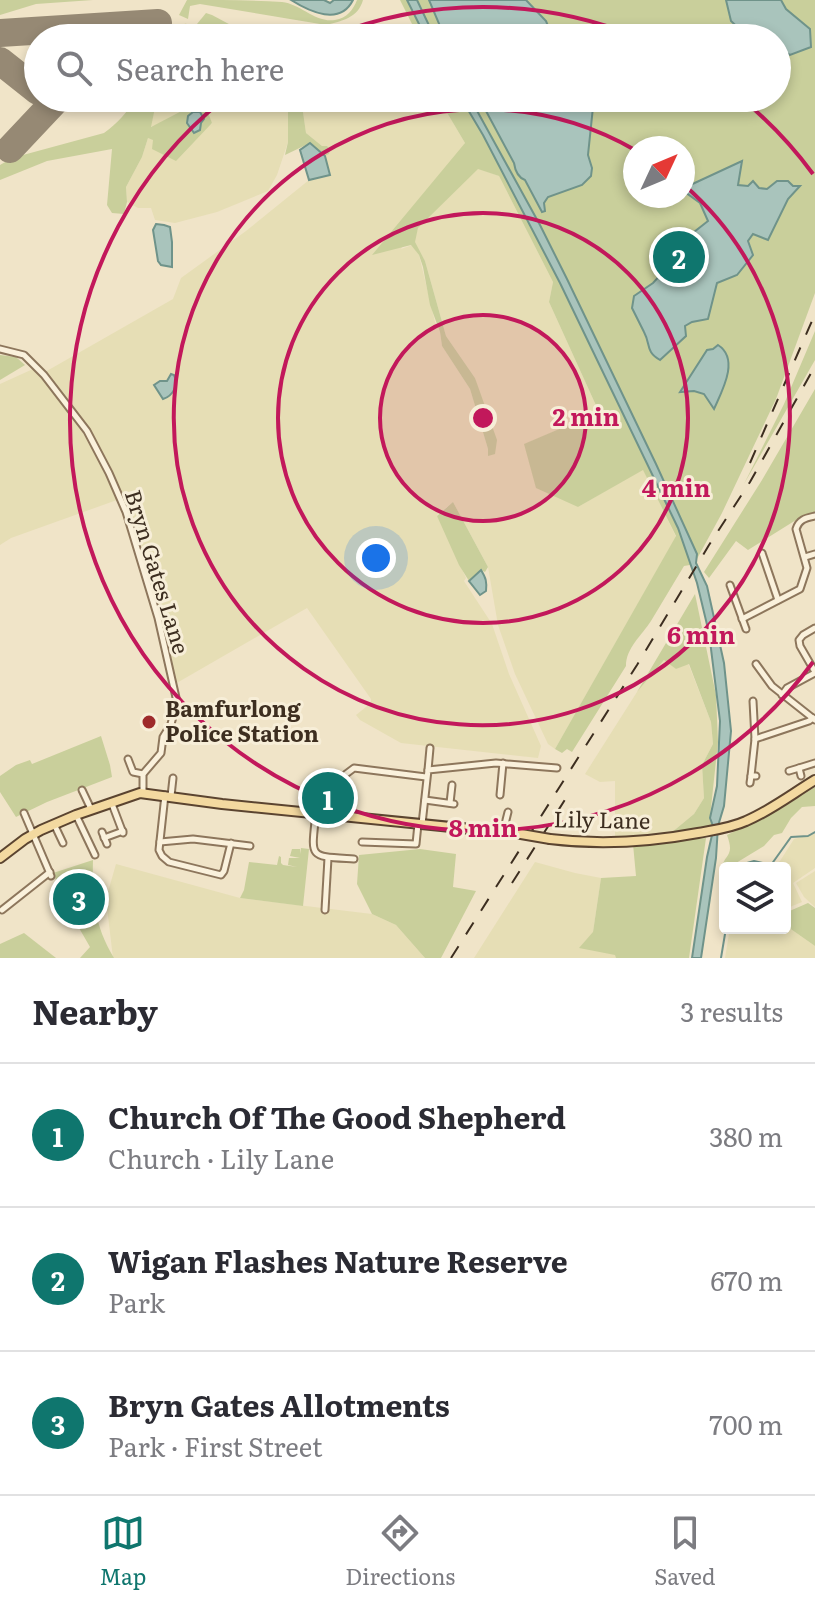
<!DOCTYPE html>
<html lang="en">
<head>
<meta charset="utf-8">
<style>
	:root { --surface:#fff; --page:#f2f2f3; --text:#2b2b33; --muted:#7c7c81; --line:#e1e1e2; --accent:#0f766e }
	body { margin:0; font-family:Literata,serif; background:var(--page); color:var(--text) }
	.controls { position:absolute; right:24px; bottom:24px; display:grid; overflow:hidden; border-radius:8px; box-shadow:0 4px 12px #0003 }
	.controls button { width:72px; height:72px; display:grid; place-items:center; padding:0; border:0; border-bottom:2px solid var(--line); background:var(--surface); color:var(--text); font:40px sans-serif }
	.compass { position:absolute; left:623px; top:136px; width:72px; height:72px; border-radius:50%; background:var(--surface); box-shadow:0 4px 12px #0003; rotate:46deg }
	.you { position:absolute; left:376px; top:558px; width:28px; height:28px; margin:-20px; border:6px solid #fff; border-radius:50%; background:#1a73e8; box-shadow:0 0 0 12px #1a73e833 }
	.badge { display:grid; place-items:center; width:52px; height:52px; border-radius:50%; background:var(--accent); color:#fff; font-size:26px; font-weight:700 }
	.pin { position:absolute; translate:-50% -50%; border:4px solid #fff; box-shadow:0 2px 8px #0006 }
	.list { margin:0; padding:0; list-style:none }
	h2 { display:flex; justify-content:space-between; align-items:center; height:104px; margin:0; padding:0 32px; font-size:34px }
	h2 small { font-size:26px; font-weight:400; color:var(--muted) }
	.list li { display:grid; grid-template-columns:52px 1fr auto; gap:24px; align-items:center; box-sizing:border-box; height:144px; padding:0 32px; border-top:2px solid var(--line) }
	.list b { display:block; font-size:30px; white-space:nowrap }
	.list p { margin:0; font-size:26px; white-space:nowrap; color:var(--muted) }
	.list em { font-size:26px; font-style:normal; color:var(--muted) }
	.icon { flex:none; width:44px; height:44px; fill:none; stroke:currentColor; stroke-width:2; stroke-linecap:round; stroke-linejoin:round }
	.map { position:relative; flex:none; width:815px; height:958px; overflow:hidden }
	.search { position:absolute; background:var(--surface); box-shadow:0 4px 12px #0003; left:24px; right:24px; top:24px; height:88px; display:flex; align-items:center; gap:20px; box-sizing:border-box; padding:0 28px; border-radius:44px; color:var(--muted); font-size:30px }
	.sheet { height:536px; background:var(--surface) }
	nav { display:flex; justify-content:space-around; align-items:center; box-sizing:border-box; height:112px; border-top:2px solid var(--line); background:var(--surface); font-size:22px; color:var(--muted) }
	nav a { display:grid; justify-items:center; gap:4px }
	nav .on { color:var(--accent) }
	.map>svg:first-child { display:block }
	.farmland { fill:#e6deb5 }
	.green { fill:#c9cf9b; fill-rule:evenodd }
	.water { fill:#a9c4bc; stroke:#6f938a; stroke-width:2 }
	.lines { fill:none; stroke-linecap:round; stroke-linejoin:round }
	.stream { stroke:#6f938a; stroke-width:2 }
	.runway { stroke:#968974; stroke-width:28 }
	.street-casing { stroke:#8d765c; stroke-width:9 }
	.primary-casing { stroke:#5b4430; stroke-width:12 }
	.street { stroke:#faf1dc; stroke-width:5 }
	.primary { stroke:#f3d9a0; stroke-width:8 }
	.rail { stroke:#3d2e20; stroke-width:2; stroke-dasharray:14 14; stroke-linecap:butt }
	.primary-bridge-casing { stroke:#5b4430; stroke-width:12; stroke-linecap:butt }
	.primary-bridge { stroke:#f3d9a0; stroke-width:8 }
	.ring { fill:none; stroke:#c2185b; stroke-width:4 }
	.poi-dot { fill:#9e2a2b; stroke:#f7eed8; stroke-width:3 }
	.labels { text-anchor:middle; stroke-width:6; stroke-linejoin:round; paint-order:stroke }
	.street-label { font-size:22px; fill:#3d2e20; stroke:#f7eed8 }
	.poi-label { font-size:22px; font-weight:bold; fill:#3d2e20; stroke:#f7eed8; text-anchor:start }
	.centre { fill:#c2185b; stroke:#f7eed8; stroke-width:4 }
	.ring-label { font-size:24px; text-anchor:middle; font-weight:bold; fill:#c2185b; stroke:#f7eed8; stroke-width:6; stroke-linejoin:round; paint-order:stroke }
</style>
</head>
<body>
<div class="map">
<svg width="815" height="958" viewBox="0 0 815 958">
	<rect width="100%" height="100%" fill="#f0e4c8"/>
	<!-- farmland -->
	<g class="farmland">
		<polygon points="185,23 213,38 178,38"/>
		<polygon points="157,98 288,98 288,142 277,175 268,191 217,212 175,223 155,220 151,208 138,208 127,202 126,187 142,157 148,138 153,139 212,124 209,115 203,107 150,127"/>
		<polygon points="301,98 448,98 446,111 465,143 401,249 412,245 419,255 435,322 440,332 442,346 470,389 488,449 494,454 475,378 446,336 425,261 414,242 418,228 478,168 499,176 553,282 549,302 599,412 525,444 578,507 643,469 676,537 555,749 548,744 515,674 498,625 488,567 453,502 437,515 466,578 464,581 492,624 509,674 541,746 538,758 401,743 360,720 356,715 366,707 371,702 371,699 307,608 175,684 162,618 149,578 137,527 131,513 97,444 81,417 45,372 173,299 181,278 246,231 309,180 329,175 325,156 329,154 322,146 306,133"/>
		<polygon points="33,369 61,402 84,435 98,460 117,500 11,538 0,545 0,384"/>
		<polygon points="665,659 676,669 688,663 711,722 713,744 702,765 704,798 694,814 671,833 615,838 615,781 600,782 585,774 637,692"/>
		<polygon points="815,834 815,868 793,883 802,902 785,909 785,868 744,868 746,865 754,863 770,867 780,861 794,839"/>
		<polygon points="535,862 575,873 601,878 593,932 616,955 616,958 474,958"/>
		<polygon points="116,864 240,898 372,914 396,925 425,958 113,958 106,899"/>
		<polygon points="815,871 815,907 804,897 796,883"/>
		<polygon points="785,925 815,946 815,958 725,958 730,928 785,928"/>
	</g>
	<!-- green -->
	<g class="green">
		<polygon points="0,0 93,0 36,4 0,15"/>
		<path d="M187 0C219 0 251 0 282 2 301 4 315 23 335 20 347 18 353 10 357 0H363C358 18 342 21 326 25L200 4 190 6 188 19 179 15Z"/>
		<path d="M400 0H815V293L776 399 722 513 692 568 690 565 684 566C673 584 662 603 651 621 642 635 626 648 626 666L572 752 567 749 562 753 555 749 676 536 643 470 578 507 536 488 524 444 599 412 549 302 553 282 499 176 478 169 418 228 415 242 425 261 446 336 475 378 497 440 495 454 488 456V449L470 389 442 346 440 332 430 305 423 267 419 255 411 245 372 255 465 143 446 111 448 98H777V38H419ZM635 148H683V196H635Z"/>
		<polygon points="206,13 212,15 255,38 222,38 197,24"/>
		<path d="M137 98H157L151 127 197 103 209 115 212 123 176 161 152 149 153 140 148 138 142 157 126 187 127 202 124 214 112 213 107 205 112 149 47 161 0 180V165L12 158 104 133C118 123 127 112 137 98Z"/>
		<polygon points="288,98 301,98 306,133 322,146 327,146 330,150 329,154 325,156 310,143 285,155 288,142"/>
		<polygon points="815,331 815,360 744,484 784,404"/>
		<polygon points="0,355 16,357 25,365 0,380"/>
		<polygon points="815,389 815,513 804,515 748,550 736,541 709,578 704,572 762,480"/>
		<polygon points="453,502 488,567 485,572 481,570 469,581 459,565 437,516"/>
		<polygon points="695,594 716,695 718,742 710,817 713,826 671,833 694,814 704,798 702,765 713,744 711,722 689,664 676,669 664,660 637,692"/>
		<polygon points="101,736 110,765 112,777 47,802 16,817 0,792 0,776 16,765 30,760 32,764"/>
		<path d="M815 787V806L802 807 791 818 782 833 774 835 764 846 736 863 734 868H725V882L721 884C721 883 721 870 721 869 725 853 735 857 727 835L782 808Z"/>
		<polygon points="706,838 689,958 616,958 615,955 579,948 593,932 601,878 636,876 633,844"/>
		<polygon points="301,848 309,849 303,906 240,898 244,890 249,862 277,865 279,856 281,857 281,863 283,865 297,867 288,865 289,858 300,858 290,856 292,849 300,849 300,854"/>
		<polygon points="420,849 456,854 453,887 476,891 441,958 425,958 396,925 372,914 357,884 359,855"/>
		<path d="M93 860C92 897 94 925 114 958H80L90 947 71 914 53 873Z"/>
		<polygon points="808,903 815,908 815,946 785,925 785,913"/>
		<polygon points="24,933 56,958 0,958 0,944"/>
	</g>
	<!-- water -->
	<g class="water">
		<path d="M291 0H324L330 3 334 0H353C340 26 310 12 291 0Z"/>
		<polygon points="407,0 417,0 435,38 426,38"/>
		<polygon points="429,0 526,0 546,21 553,38 445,38"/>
		<polygon points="726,0 781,0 786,9 810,29 811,47 790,55 777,48 777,38 749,38 731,21"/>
		<polygon points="461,98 470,98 540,225 567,279 656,464 697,554 696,563 707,586 724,663 731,731 724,806 718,826 716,858 701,958 692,958 707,857 712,835 713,826 710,818 717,786 720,721 709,633 697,583 678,528 560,283 483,135"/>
		<path d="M479 98H585L593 107 588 155 592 168 591 176 582 185 548 197 544 203 545 211 542 212 525 180C517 177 515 170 514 163Z"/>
		<polygon points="193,112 200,112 204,119 201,123 200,130 194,133 187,123 188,116"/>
		<polygon points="310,143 325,156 330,175 309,180 300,150"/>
		<path d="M742 161 738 185 748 186 753 181 759 188 767 189 777 181H788L793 186H800L788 199 768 240 753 234 748 241 753 255 737 275 717 283 708 319 692 322 685 326 686 336 660 360C645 351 651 345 644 332 640 324 636 316 632 308L634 296 653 283 675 259 689 236 708 221 700 203 685 192 686 187Z"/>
		<polygon points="156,224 164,225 170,227 172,242 172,267 161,265 158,261 153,230"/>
		<path d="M718 345C740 359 722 391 714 409L704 394 694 391 680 392 707 350 713 349Z"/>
		<path d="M171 374 174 375C179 385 173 396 163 399L154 385 160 381H167Z"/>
		<path d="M481 570C486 578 487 582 486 591L480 595 469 581Z"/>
	</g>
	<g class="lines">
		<!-- stream -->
		<g class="stream">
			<polyline points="738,868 740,865 754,861 771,865 791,837 808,836 815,832"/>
			<polyline points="721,958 726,928"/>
		</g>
		<!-- runway -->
		<g class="runway">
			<polyline points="0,33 158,23"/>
			<polyline points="0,61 38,91"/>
			<polyline points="10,149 58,98"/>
		</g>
		<defs>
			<g id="street">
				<polyline points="0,349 24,355 44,375 87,431 109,473 126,512 158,618 177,702 171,724 163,737 161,753 143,774 143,793"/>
				<polyline points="762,553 778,600"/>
				<polyline points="805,557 815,554"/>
				<polyline points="730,585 746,629"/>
				<path d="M742 619 800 589 807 568 796 529C799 519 806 518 815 516"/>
				<polyline points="815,628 803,635 799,640 800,646 815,672"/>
				<polyline points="756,664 772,686 815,720"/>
				<polyline points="782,695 787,688 815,673"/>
				<polyline points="755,739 809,721 813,718"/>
				<polyline points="128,759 133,772 143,774"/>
				<polyline points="799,768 815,763"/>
				<polyline points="428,770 430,748"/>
				<polyline points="789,771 799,768 801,776"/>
				<polyline points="346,774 354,768 426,777"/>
				<polyline points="751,776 755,739 753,701"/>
				<polyline points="750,783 751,776 756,776"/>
				<polyline points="82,790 91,809"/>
				<polyline points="165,795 159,850 162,856 169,862 221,875 224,871 231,843"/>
				<polyline points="500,795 503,763"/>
				<polyline points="171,796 173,778"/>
				<polyline points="425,800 454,804"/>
				<polyline points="450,803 452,785"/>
				<polyline points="112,804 123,833"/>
				<polyline points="24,813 51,876"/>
				<path d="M316 813C311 859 308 856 354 859"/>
				<polyline points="76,815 95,855"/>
				<polyline points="54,824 63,843"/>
				<polyline points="422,824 428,770 496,763 557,768"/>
				<polyline points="102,832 107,844"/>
				<polyline points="503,832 508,812"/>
				<polyline points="104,838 123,831"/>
				<polyline points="160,842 193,839 250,846"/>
				<polyline points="362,842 416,844 418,824"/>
				<polyline points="2,910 50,872"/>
				<polyline points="325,910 328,858"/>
			</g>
			<g id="primary">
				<path d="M550 839C599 845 650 842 698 833 714 830 731 828 746 821 770 811 792 794 815 780"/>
				<polyline points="0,858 25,839 41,830 76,815 140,793 222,804 521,834"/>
			</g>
		</defs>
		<!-- street casing -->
		<use href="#street" class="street-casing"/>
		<!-- primary casing -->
		<use href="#primary" class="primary-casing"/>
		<!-- street -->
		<use href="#street" class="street"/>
		<!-- primary -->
		<use href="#primary" class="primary"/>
		<!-- rail -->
		<g class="rail">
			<polyline points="750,463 815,314"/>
			<polyline points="512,883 568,795"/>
			<polyline points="451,958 637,665 709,545 750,482 815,366"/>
		</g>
		<defs>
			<polyline id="primary-bridge" points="521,834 550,839"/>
		</defs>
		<!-- primary-bridge casing -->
		<use href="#primary-bridge" class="primary-bridge-casing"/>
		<!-- primary-bridge -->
		<use href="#primary-bridge" class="primary-bridge"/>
	</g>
	<!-- distance rings -->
	<circle cx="483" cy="418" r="103" fill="#c2185b" fill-opacity=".12"/>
	<g class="ring">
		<circle cx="483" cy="418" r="103"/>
		<circle cx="483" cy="418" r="205"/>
		<path d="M683 184A308 308 0 1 1 635 150"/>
		<path d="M813 662A411 411 0 1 1 224 99M329 37A411 411 0 0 1 637 37M742 99A411 411 0 0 1 813 174"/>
	</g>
	<!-- markers -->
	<circle class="poi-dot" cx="149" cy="722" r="8"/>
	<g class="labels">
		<!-- street labels -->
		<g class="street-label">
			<text transform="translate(157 572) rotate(73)" y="8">Bryn Gates Lane</text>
			<text transform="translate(602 820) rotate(1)" y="8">Lily Lane</text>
		</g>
		<!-- poi labels -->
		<g class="poi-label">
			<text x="165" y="717">Bamfurlong<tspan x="165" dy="25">Police Station</tspan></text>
		</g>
	</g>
	<circle cx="483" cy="418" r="12" class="centre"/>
	<g class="ring-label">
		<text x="586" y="426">2 min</text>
		<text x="676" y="497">4 min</text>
		<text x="701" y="644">6 min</text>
		<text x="483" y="837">8 min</text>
	</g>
</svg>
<div class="controls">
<button><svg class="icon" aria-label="layers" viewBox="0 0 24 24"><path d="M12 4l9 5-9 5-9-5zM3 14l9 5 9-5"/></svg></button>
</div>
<svg class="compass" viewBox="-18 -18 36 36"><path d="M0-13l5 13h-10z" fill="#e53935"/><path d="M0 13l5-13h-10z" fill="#7c7c81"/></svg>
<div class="you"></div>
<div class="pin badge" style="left:328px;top:798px">1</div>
<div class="pin badge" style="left:679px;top:257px">2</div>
<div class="pin badge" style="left:79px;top:899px">3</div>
<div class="search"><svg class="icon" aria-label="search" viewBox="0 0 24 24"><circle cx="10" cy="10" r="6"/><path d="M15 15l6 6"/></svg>Search here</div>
</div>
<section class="sheet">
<h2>Nearby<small>3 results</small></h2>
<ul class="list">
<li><span class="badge">1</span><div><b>Church Of The Good Shepherd</b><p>Church · Lily Lane</p></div><em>380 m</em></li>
<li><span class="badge">2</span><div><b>Wigan Flashes Nature Reserve</b><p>Park</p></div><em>670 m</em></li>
<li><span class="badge">3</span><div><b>Bryn Gates Allotments</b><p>Park · First Street</p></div><em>700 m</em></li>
</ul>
</section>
<nav>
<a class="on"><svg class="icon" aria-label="map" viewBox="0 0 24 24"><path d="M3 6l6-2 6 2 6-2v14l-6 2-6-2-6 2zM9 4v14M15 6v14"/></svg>Map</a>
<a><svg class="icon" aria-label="directions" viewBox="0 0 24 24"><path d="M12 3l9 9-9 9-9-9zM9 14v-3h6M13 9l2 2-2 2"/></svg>Directions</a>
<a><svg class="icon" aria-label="saved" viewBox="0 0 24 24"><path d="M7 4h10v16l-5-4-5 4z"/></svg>Saved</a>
</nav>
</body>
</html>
